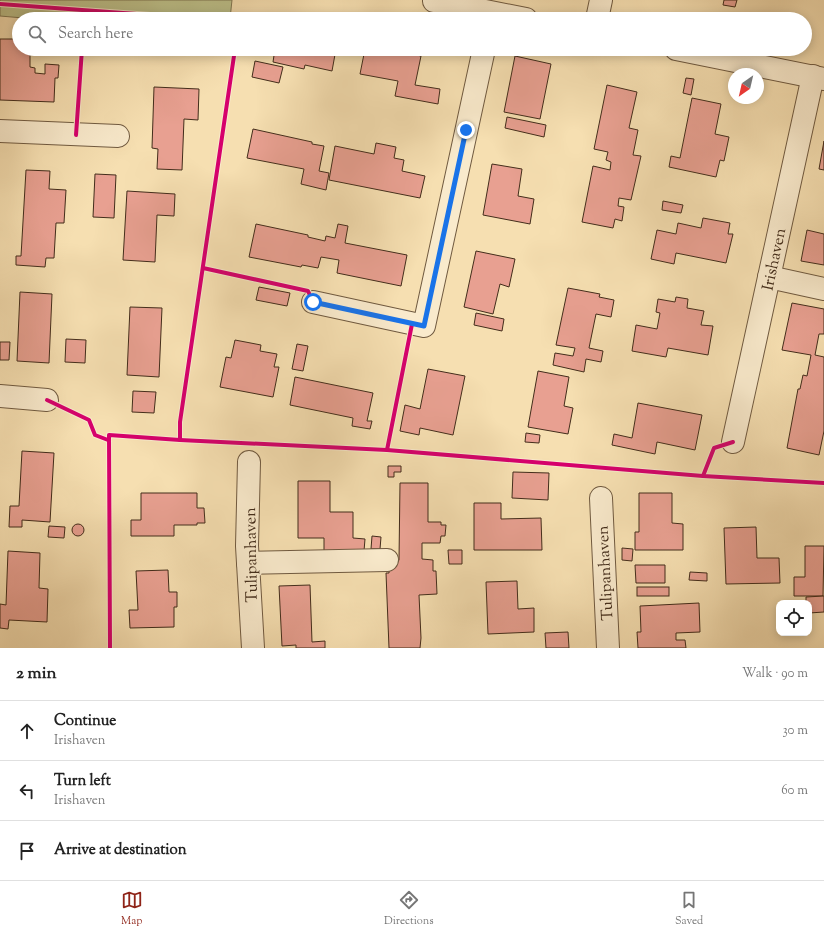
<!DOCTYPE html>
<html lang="en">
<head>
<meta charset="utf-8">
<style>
	:root { --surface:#fff; --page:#f2f2f2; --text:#222; --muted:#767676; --line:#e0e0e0; --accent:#8f2418 }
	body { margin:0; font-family:"Sorts Mill Goudy",serif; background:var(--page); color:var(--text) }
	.controls { position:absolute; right:12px; bottom:12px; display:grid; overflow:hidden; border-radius:8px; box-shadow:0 2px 10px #0003 }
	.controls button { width:36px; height:36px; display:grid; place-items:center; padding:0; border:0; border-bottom:1px solid var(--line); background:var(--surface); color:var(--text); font:20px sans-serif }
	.compass { position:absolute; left:728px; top:68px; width:36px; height:36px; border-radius:50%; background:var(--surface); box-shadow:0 2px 10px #0003; rotate:214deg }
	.stop { position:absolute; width:12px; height:12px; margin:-9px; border:3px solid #1a73e8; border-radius:50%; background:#fff }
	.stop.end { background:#1a73e8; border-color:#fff; box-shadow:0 1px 4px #0008 }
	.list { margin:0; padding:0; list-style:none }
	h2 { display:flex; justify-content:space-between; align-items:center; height:52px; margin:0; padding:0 16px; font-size:17px }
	h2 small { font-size:13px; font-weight:400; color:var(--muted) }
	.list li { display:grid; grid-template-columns:26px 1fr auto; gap:12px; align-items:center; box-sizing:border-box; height:60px; padding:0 16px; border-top:1px solid var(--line) }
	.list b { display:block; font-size:15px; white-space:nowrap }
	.list p { margin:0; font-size:13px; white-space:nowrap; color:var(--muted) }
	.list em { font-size:13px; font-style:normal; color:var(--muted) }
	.icon { flex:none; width:22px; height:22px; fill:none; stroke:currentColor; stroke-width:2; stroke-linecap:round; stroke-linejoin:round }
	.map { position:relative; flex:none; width:824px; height:648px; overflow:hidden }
	.search { position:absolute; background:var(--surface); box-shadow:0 2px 10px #0003; left:12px; right:12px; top:12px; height:44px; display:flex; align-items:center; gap:10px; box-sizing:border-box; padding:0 14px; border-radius:22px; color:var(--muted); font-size:15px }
	.sheet { height:232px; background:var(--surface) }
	nav { display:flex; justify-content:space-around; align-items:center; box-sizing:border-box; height:56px; border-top:1px solid var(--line); background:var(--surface); font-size:11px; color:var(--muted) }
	nav a { display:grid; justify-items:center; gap:2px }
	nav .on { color:var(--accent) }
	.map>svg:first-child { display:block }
	.green { fill:#bdc18b; stroke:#807753 }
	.building { fill:#e8a091; stroke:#432d1b }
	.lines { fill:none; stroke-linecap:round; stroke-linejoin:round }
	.minor-casing { stroke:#705a40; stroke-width:24 }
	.minor { stroke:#f9eacc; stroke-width:22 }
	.cycleway-casing { stroke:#f9eacc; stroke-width:6 }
	.cycleway { stroke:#d6006c; stroke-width:4 }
	.route { stroke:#1a73e8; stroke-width:5 }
	.labels { text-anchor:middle; stroke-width:4; stroke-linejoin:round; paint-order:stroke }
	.street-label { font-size:16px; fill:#432d1b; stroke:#f9eacc }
</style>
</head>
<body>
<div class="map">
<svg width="824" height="648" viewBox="0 0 824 648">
	<rect width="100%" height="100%" fill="#f6dfb1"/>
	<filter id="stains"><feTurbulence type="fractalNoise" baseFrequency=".005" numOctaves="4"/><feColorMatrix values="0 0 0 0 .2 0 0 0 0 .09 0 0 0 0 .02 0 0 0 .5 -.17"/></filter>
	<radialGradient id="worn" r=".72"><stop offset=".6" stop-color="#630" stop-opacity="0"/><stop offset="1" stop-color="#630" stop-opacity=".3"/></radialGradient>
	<!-- green -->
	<polygon class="green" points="0,0 232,0 230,19 35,19 0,16"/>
	<!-- building -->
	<g class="building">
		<polygon points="724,0 737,0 735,7 723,5"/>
		<polygon points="0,39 19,39 19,49 30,49 30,67 35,68 35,73 45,74 45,64 59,65 58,78 55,78 54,102 0,100"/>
		<polygon points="275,49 336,49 332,71 305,65 304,69 273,62"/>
		<polygon points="365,49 398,49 398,51 421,56 415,85 440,89 438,104 395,96 398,81 360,74"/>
		<polygon points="515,56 551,64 540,119 504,112"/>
		<polygon points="255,61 283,67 279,83 252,77"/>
		<polygon points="686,78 694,79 691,95 683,93"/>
		<polygon points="607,85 637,92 629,128 638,130 633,155 641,156 631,200 619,198 618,206 624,207 622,221 615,219 613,228 582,222 593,166 610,170 611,162 606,160 608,152 594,149"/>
		<polygon points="154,87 199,89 198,120 184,119 182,170 157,169 158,149 152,148"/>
		<polygon points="692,98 721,104 715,134 729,137 724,161 720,160 716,177 669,167 671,156 680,158"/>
		<polygon points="507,117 546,125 544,137 505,128"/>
		<polygon points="253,129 312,142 312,144 324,146 319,171 329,173 326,190 301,184 304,169 247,158"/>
		<polygon points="824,141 824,170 819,169"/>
		<polygon points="376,143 396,147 394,158 404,160 402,171 425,176 420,198 329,180 335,146 374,154"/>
		<polygon points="492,164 522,169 518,196 534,199 530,224 483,215"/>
		<polygon points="26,170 50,171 49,189 66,190 64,223 56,223 54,258 46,258 45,267 16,265 16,256 21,256"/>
		<polygon points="95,174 116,175 114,218 93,217"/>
		<polygon points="127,191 175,194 174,216 157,215 155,262 123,260"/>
		<polygon points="663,201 683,205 681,213 662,210"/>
		<polygon points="703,218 730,223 728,234 733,234 726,263 676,253 674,264 651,259 657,230 676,234 678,223 701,228"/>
		<polygon points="256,224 308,235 308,237 325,241 326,236 335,238 338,224 348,226 345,243 407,255 401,286 337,273 339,260 321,257 318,268 302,265 301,267 249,257"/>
		<polygon points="807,230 824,234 824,265 801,261"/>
		<polygon points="476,251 515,259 509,287 500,284 493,314 464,307"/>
		<polygon points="259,287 290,293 287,306 256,300"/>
		<polygon points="568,288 600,294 599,297 614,300 611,317 596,314 589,348 603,351 601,362 586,359 584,372 553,365 555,353 573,356 575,348 556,345"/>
		<polygon points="20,292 52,294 49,363 17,361"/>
		<polygon points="676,297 688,299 687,308 704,311 701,325 713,326 708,355 668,348 666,357 632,351 636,325 657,329 660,313 656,312 658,299 675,302"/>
		<polygon points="792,303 824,309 824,334 819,334 815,355 824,357 824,431 819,455 787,448 798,389 800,389 803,375 807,376 811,355 782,350"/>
		<polygon points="130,307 162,308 159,377 127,375"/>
		<polygon points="476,313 504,319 502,331 474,325"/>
		<polygon points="66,339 86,340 85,363 65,362"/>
		<polygon points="235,340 261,345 260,351 277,354 274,367 279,367 273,397 220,387 226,357 231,358"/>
		<polygon points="0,342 10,342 9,360 0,360"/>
		<polygon points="297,344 308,346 303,371 292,369"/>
		<polygon points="428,369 465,376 453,435 420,428 419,435 400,431 405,405 420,409"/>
		<polygon points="538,371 569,377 564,406 573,408 568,434 528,427"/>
		<polygon points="295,377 373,393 367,421 372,421 370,429 352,426 353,418 290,405"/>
		<polygon points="133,391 156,392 154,413 132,412"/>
		<polygon points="638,403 702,415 695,450 657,442 655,454 612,445 614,434 632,438"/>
		<polygon points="526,433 540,435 539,443 525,442"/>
		<polygon points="22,451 54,453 50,522 22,520 22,527 9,527 10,506 19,506"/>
		<polygon points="388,466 401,466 401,472 394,472 394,477 388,477"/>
		<polygon points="513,472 549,473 548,500 512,498"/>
		<polygon points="298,481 330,481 330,512 353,512 353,538 365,539 364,551 324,551 324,538 298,538"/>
		<polygon points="400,483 428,483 428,522 441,522 441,525 446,525 445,536 441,536 440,543 422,543 422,559 433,560 433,571 436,571 437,594 419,595 421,638 420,648 389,648 386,573 389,573 389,567 395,566 399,560"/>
		<polygon points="141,493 197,493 197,508 204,508 205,523 197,523 197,525 174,525 174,536 131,536 131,520 141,520"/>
		<polygon points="639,493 672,493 672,523 683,524 683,550 635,550 635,532 639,532"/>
		<polygon points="474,503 501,503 501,519 541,518 542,550 474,550"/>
		<circle cx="78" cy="530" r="6"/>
		<polygon points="49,526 65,527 64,538 48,537"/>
		<polygon points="756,527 757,558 779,558 780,583 726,584 724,528"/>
		<polygon points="372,536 381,537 380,549 371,549"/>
		<polygon points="805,546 824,546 823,596 794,596 794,577 805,577"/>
		<polygon points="622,548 633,549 632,561 622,560"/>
		<polygon points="448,550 462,550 462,564 449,564"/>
		<polygon points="8,551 40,553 39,588 48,589 47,622 9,620 8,629 0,628 0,604 6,605"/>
		<polygon points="635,565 665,565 665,583 636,583"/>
		<polygon points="168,570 169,592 177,592 177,607 174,607 174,627 130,628 129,610 138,610 136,571"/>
		<polygon points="690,572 707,573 707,581 689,580"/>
		<polygon points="517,581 518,609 534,608 534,632 488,634 486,582"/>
		<polygon points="310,585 312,642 325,641 325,648 296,648 296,645 282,646 279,586"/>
		<rect x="637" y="587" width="32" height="9"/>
		<polygon points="824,596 824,612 809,613 809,603 806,603 806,597"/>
		<polygon points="699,603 700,632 676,633 676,640 685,640 686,648 638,648 637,632 641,632 640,606"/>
		<polygon points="568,632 569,648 546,648 545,633"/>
	</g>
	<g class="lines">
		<defs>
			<g id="minor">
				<polyline points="434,1 526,19"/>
				<polyline points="597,19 601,0"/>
				<polyline points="676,49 824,79"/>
				<polyline points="0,131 118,136"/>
				<polyline points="769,277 824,289"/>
				<polyline points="313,302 424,326 484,49"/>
				<polyline points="0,396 47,400"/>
				<polyline points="733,442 813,76"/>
				<polyline points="249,462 247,546 253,648"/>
				<polyline points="601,498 608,648"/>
				<polyline points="248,563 387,560"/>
			</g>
		</defs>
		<!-- minor casing -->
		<use href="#minor" class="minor-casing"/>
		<!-- minor -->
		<use href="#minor" class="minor"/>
		<defs>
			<g id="cycleway">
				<polyline points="0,4 205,19"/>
				<polyline points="76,135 82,49"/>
				<polyline points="203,268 308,291 313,302"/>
				<polyline points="47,400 89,420 95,435 108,440"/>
				<polyline points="180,440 180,422 235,49"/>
				<polyline points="387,450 412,324"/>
				<polyline points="703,476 714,448 733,442"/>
				<polyline points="110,648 109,435 180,440 387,450 703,476 824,483"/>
			</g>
		</defs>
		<!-- cycleway casing -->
		<use href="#cycleway" class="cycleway-casing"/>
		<!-- cycleway -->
		<use href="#cycleway" class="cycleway"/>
	</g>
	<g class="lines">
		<!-- route -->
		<polyline class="route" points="313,302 424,326 466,130"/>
	</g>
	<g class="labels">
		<!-- street labels -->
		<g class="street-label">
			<text transform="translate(773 259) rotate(-78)" y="6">Irishaven</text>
			<text transform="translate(250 555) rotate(-91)" y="6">Tulipanhaven</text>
			<text transform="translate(604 573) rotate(-93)" y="6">Tulipanhaven</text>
		</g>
	</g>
	<rect width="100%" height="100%" filter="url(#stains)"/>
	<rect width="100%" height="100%" fill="url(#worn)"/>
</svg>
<div class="controls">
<button><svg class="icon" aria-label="locate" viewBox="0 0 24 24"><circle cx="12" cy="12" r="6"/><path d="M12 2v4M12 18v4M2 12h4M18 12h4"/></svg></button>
</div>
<svg class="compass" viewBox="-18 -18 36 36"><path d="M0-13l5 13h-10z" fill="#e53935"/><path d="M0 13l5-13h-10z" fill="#767676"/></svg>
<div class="stop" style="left:313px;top:302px"></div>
<div class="stop end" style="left:466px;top:130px"></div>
<div class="search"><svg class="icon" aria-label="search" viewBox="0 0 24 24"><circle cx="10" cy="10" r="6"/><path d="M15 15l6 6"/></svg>Search here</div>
</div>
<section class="sheet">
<h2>2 min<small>Walk · 90 m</small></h2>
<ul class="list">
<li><svg class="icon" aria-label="ahead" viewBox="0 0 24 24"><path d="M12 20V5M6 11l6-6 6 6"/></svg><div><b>Continue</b><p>Irishaven</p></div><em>30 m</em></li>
<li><svg class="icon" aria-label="left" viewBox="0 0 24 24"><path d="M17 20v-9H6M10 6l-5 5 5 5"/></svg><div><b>Turn left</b><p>Irishaven</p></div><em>60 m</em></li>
<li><svg class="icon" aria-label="arrive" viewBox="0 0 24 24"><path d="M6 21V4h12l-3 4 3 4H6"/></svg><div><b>Arrive at destination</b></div></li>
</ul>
</section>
<nav>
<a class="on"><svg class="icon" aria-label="map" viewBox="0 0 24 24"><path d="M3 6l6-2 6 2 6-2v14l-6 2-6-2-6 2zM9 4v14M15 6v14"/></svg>Map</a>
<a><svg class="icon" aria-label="directions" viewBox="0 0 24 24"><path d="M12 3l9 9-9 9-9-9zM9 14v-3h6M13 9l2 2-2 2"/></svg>Directions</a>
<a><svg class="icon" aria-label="saved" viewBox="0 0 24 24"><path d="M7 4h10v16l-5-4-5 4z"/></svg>Saved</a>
</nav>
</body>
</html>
